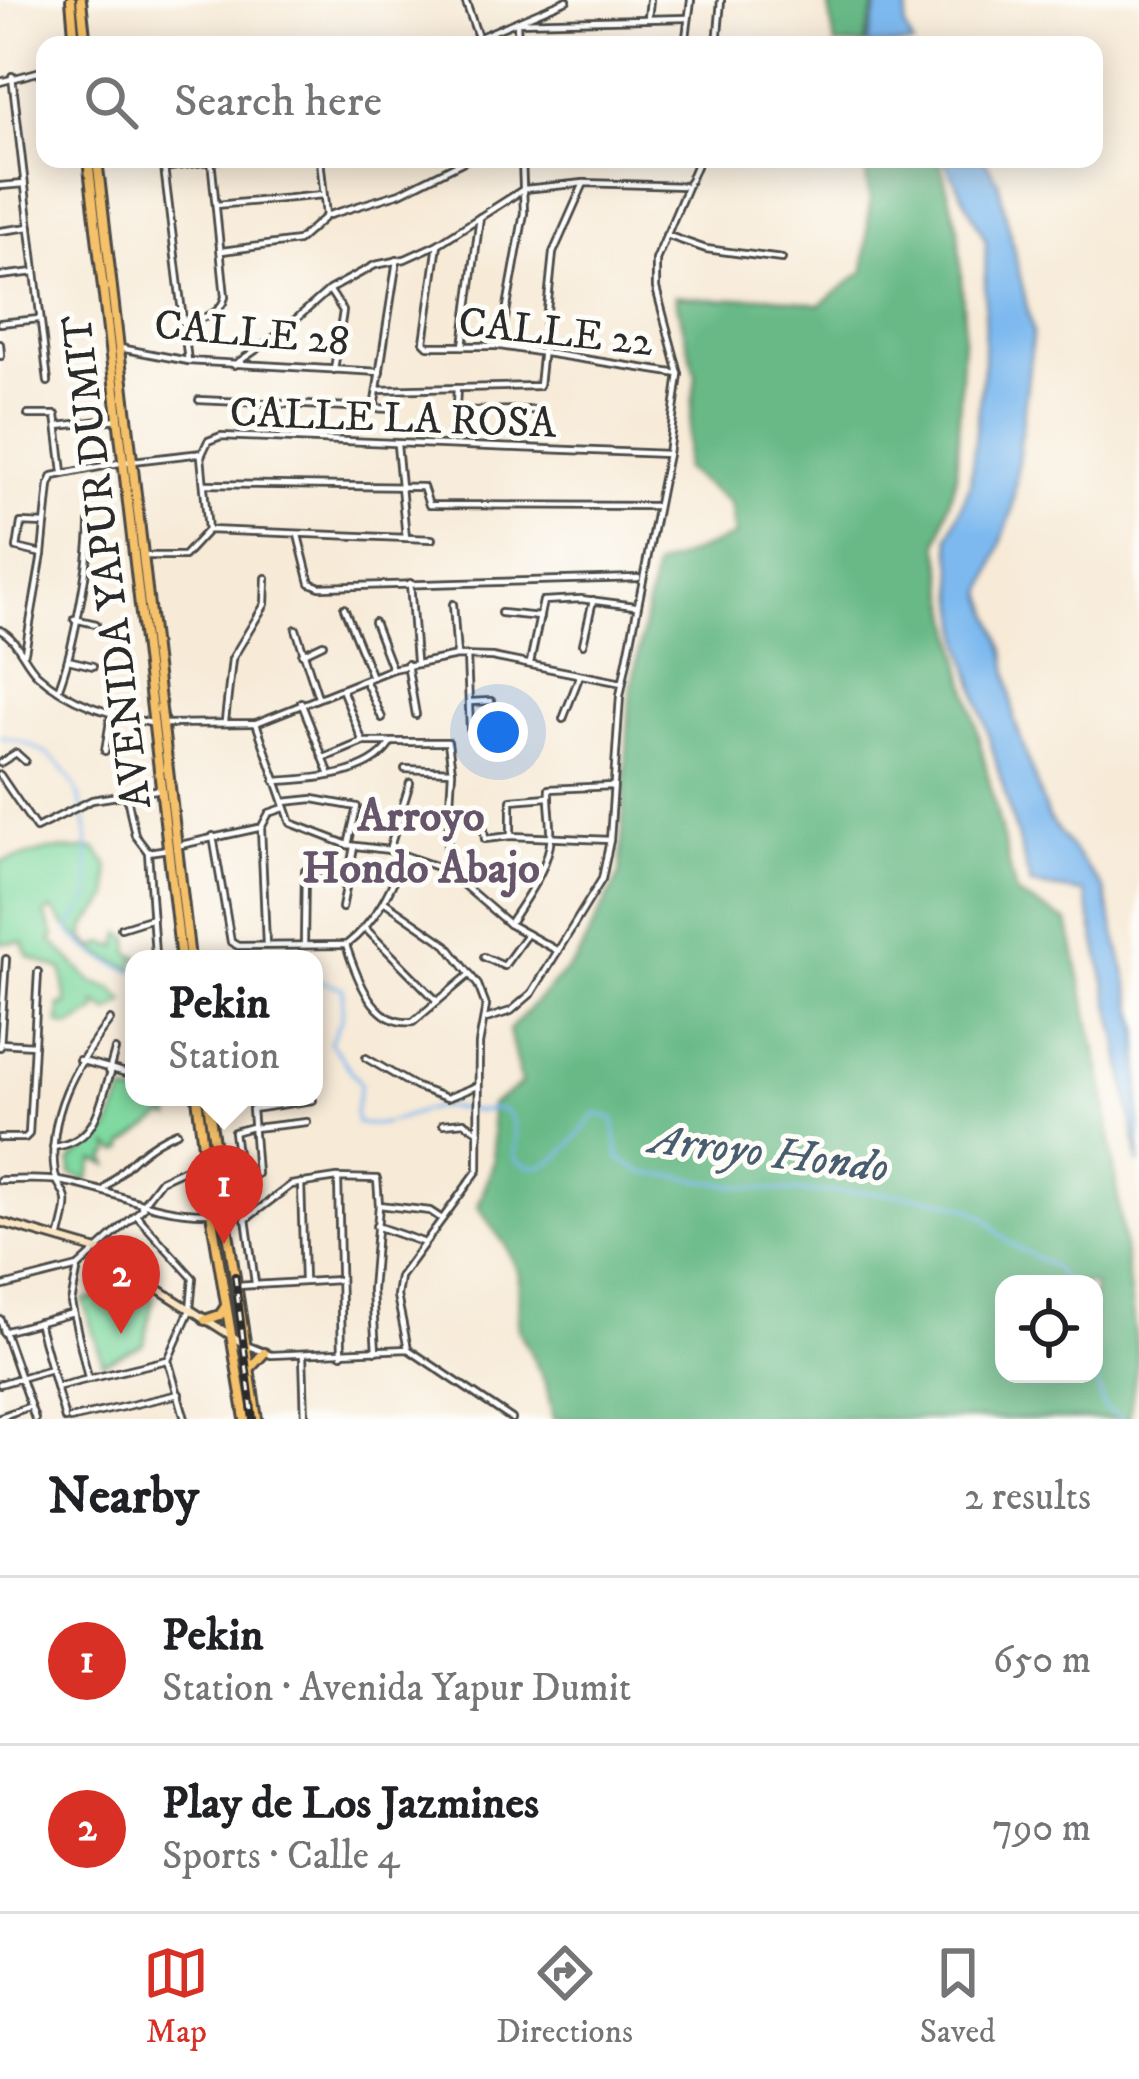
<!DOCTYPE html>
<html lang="en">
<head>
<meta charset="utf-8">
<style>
	:root { --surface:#fff; --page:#f2f2f2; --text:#202124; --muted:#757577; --line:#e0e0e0; --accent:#d93025 }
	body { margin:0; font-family:"IM FELL DW Pica",serif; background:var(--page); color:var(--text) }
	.controls { position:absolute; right:36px; bottom:36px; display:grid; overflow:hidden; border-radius:24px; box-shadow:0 6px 30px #0003 }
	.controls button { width:108px; height:108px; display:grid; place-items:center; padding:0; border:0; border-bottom:3px solid var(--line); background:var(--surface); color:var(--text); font:60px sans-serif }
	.you { position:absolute; left:498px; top:732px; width:42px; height:42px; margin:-30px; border:9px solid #fff; border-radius:50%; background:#1a73e8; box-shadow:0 0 0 18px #1a73e833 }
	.badge { display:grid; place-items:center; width:78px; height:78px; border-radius:50%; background:var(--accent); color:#fff; font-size:39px; font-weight:700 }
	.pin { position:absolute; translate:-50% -99px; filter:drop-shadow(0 3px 6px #0008) }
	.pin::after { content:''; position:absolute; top:63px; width:42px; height:36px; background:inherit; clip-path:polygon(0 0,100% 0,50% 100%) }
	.popup { position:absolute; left:125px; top:950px; width:198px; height:156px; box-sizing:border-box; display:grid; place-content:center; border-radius:24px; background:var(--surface); filter:drop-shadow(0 3px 9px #0005); font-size:39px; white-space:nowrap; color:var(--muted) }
	.popup b { font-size:45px; color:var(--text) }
	.popup::after { content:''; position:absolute; left:50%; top:100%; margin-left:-24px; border:24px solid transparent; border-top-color:var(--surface) }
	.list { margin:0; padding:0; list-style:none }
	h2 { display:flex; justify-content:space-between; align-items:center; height:156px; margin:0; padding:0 48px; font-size:51px }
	h2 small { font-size:39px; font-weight:400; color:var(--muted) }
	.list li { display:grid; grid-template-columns:78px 1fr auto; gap:36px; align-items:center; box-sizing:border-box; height:168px; padding:0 48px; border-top:3px solid var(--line) }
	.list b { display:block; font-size:45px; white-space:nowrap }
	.list p { margin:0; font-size:39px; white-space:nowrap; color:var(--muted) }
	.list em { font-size:39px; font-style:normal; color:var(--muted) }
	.icon { flex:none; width:66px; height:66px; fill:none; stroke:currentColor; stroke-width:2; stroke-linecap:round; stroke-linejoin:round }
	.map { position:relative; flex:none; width:1139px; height:1419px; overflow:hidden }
	.search { position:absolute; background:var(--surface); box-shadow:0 6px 30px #0003; left:36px; right:36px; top:36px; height:132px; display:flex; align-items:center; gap:30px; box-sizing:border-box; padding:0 42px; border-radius:24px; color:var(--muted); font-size:45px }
	.sheet { height:492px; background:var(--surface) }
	nav { display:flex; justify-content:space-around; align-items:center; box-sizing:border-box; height:168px; border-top:3px solid var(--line); background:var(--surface); font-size:33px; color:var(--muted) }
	nav a { display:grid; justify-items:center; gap:6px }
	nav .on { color:var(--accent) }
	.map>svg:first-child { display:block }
	.green { fill:#7fd9a0; stroke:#558266; stroke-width:3 }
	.forest { fill:#67b986; stroke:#497258; stroke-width:3; fill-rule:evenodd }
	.water { fill:#7db9ef; stroke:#54728d; stroke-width:3 }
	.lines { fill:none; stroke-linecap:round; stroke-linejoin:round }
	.stream { stroke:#7db9ef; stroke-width:3 }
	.street-casing { stroke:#4a4845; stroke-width:10 }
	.secondary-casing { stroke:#4a4845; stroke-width:12 }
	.primary-casing { stroke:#4a4845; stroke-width:14 }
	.street { stroke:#fff; stroke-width:4.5 }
	.secondary { stroke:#fbe6c4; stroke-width:6 }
	.primary { stroke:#f5c16b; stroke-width:8 }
	.rail-casing { stroke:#2b2b2b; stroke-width:8 }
	.rail { stroke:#fdfcf7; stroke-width:3; stroke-dasharray:9; stroke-linecap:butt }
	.labels { text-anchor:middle; stroke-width:10; stroke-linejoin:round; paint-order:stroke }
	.street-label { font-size:42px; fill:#2b2b2b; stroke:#fdfcf7 }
	.neighbourhood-label { font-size:45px; font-weight:bold; fill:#66546a; stroke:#fdfcf7 }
	.water-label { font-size:45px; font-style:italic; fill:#485d70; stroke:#fdfcf7 }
</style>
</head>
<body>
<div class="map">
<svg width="1139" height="1419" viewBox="0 0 1139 1419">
	<rect width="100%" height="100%" fill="#fdfcf7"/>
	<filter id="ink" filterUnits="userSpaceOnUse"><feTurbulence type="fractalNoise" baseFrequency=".00833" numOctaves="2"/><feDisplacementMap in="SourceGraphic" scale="24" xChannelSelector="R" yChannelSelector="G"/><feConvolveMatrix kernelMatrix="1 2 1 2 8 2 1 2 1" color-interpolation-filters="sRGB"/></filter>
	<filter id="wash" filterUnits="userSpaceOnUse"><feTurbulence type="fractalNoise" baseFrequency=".004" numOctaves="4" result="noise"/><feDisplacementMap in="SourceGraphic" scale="48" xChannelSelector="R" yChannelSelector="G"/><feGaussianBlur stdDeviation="2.7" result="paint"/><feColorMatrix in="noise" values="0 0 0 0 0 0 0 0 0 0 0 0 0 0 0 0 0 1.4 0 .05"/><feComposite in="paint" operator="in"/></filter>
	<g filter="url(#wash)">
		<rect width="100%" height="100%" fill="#f7ead7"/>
		<!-- green -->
		<g class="green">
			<path d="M95 849 108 864 110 897 85 927 83 939 96 948 104 943 118 947 121 933 130 938 129 953 144 959H134V969C99 958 73 938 52 909L45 914 55 937 51 940 93 983 112 988 125 1002 109 1012 96 1003 97 1011 69 1027 59 1024 60 1005 67 1004 62 970 28 956 23 942 0 943V862L50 850Z"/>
			<polygon points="124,1093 154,1100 163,1097 156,1106 168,1109 171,1118 163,1117 124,1145 125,1149 119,1152 110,1146 111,1153 105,1158 109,1165 94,1160 88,1181 71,1174 71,1160 109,1131"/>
			<polygon points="146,1290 153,1299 144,1344 103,1363 83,1300"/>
		</g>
		<!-- forest -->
		<g class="forest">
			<polygon points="828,0 876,0 864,45 835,45"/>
			<path d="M864 159H939L958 228 964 319 956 476 938 543 959 654 1016 894 1068 922 1104 1088 1138 1357 1129 1419H553L546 1384 518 1328 519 1275 506 1246 478 1207 494 1161 491 1105 521 1084 509 1030 576 960 620 874 630 696 655 567 735 536 730 503 684 469 696 376 675 296 721 300 768 296 820 305 864 271 870 201ZM1004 1284H1094V1374H1004Z"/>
		</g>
		<!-- water -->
		<g class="water">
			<polygon points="879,0 909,0 905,26 913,45 867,45"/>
			<polygon points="944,159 984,159 998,181 1033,333 1012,511 984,593 1005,652 1014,719 1048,818 1104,890 1139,1027 1139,1165 1118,1040 1085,893 1031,885 963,646 949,536 970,485 984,362 986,241"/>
		</g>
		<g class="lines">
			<!-- stream -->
			<g class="stream">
				<path d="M0 737C74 748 90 803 88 869 88 878 91 889 89 897 86 908 74 919 68 929 86 953 107 961 134 972"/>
				<path d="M314 979 343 988 342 1018 330 1042 361 1084 355 1111 357 1123C387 1131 412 1109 441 1107 454 1107 466 1111 479 1111 485 1111 491 1108 498 1109 518 1111 516 1144 514 1158 547 1187 575 1137 596 1114L613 1118 619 1158C652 1181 654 1172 688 1178 722 1184 754 1190 789 1191 841 1194 938 1187 982 1216 992 1222 998 1235 1008 1242 1031 1258 1053 1259 1066 1284"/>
				<polyline points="1094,1372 1104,1408 1123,1419"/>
			</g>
		</g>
	</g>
	<g filter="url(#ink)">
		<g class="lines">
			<defs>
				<g id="street">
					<polyline points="465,0 478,37"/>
					<polyline points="648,18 650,0"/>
					<polyline points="461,45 567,0"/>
					<polyline points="518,45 517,22 688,18"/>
					<polyline points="685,45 691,0"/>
					<polyline points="717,45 721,0"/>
					<polyline points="12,76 48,382"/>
					<polyline points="0,82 45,70"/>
					<polyline points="163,159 188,361"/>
					<polyline points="320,159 326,216"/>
					<polyline points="164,168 222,159"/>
					<polyline points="0,186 24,184"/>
					<polyline points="216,205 323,195"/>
					<polyline points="0,231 30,227"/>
					<polyline points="666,235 706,249 782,259"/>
					<polyline points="438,244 424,342 428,346 500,346 679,374"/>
					<polyline points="222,251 298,241 326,216 400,193 468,159"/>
					<polyline points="0,276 35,272"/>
					<polyline points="330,291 343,311 334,370"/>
					<path d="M184 322C201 318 220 317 225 297L211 159"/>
					<polyline points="0,323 39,319"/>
					<polyline points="0,344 1,356"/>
					<polyline points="463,346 480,217"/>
					<polyline points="500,346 524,213 522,159"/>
					<polyline points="120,348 188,361 380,372"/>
					<polyline points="234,365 279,334 329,290 375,265 405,259 438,244 524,189 584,183 685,186"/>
					<polyline points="457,388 456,407 460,411 537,410"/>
					<polyline points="377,390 539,386 553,253 584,183"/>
					<polyline points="199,400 393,409"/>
					<polyline points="374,408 397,260"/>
					<polyline points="28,415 56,415 63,472"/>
					<polyline points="58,426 118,419"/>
					<polyline points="397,445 406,538"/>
					<polyline points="205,484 423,487 429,505 654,506"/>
					<polyline points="208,530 201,456 208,441 221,436 668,454"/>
					<polyline points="298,535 310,583 320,587 638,578"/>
					<polyline points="42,554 17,548 21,523 45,524"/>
					<polyline points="144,556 184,556 208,530 432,539"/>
					<polyline points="410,583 416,661"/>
					<polyline points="453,604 457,656"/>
					<polyline points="344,608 372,677"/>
					<polyline points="501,613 540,617"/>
					<polyline points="74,619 96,624"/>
					<polyline points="374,622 392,669"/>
					<polyline points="296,629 318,697"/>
					<path d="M0 630C18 639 23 660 37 674 70 704 109 714 151 723"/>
					<polyline points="583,644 593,600"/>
					<polyline points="25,652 42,554 49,485 53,476 124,462 202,453"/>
					<polyline points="302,654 323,644"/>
					<polyline points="467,656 470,729"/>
					<polyline points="68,660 93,666"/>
					<polyline points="530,663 543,601 581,599 635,606"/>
					<polyline points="407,664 416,715"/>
					<polyline points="365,680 382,718"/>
					<polyline points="342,689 362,740"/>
					<path d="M58 690C73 652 91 559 90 518"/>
					<polyline points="301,702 330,775"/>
					<polyline points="470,702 491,701"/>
					<polyline points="563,719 580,675"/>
					<polyline points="225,721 232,659 265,604 266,578"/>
					<polyline points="256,723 291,823 348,845 389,850 446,870 509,924 558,951"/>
					<polyline points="163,724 256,723 392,669 457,656 492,657 622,683"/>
					<polyline points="105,751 111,715"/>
					<polyline points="324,758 363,742 448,742 452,771 446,870"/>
					<polyline points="0,763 16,753 25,761"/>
					<polyline points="405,769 452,771"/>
					<polyline points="0,775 36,828 92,800 162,789"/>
					<path d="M275 781C310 779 369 777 390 744"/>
					<polyline points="127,797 135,835 148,852"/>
					<polyline points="548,797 511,800 511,836 610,840"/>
					<polyline points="284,802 313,799 357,807 348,845"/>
					<polyline points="482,812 485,839 511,836"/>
					<polyline points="213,836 231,942 238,946 346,945"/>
					<polyline points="176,846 258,828"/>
					<polyline points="389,850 410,783"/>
					<polyline points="385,902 447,945 478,985 486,1006 479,1044 478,1170 400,1277 397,1296 408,1349"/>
					<polyline points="342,908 354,847"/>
					<path d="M509 924C526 898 548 869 551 837 552 822 548 805 549 789L612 786"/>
					<polyline points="121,928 153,918"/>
					<polyline points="366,929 437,1001"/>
					<polyline points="266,945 261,828 269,813 284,808"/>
					<polyline points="304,945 305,871 350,875"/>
					<path d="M346 945C356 975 373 1027 413 1022L470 974"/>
					<path d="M346 945C377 921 390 891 405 856"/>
					<polyline points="155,955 148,852 168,849"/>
					<polyline points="484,957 504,966 527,934"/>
					<polyline points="486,1019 511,1011 532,993 602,879 610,840 620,696 668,454 679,374 656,288 656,260 699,159"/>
					<polyline points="314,1029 316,1029"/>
					<polyline points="0,1043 34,1045"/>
					<polyline points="0,1047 6,959"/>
					<polyline points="366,1058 416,1087 447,1098 477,1086"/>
					<polyline points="79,1060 134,1075"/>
					<polyline points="109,1071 115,1050"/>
					<polyline points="131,1076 134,1038"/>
					<polyline points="443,1124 464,1122 479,1132"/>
					<polyline points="252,1127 234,1132 255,1283"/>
					<polyline points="254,1128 307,1122"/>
					<polyline points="0,1138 25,1138 29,1134 38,972"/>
					<path d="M53 1147C97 1142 98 1108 111 1072"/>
					<polyline points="257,1174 252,1109 313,1100"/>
					<polyline points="338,1179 342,1354"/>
					<path d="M0 1180C19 1180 40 1178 59 1181 112 1189 154 1215 211 1213"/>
					<polyline points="301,1183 304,1280"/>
					<path d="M103 1191C125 1167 146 1144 177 1132"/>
					<polyline points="379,1205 430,1211 442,1219"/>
					<polyline points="141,1206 161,1180 185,1169"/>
					<polyline points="136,1215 193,1278 190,1310 168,1360 185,1419"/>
					<polyline points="245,1220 291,1185 337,1178 377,1179 379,1205 372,1290 376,1351"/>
					<polyline points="376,1226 422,1242"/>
					<path d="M60 1236C62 1225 68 1210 66 1199 64 1190 56 1183 55 1174 46 1116 76 1064 110 1020"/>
					<polyline points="78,1267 71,1303 88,1378"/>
					<polyline points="237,1286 339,1280"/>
					<polyline points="0,1287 78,1267 143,1208"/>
					<polyline points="0,1319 35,1419"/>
					<polyline points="38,1322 65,1419"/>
					<polyline points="3,1332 73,1313"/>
					<polyline points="246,1345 271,1355 408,1349 512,1419"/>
					<polyline points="303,1355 305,1419"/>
					<polyline points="0,1384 51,1369"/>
					<polyline points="56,1387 167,1360"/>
					<polyline points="0,1417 28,1407"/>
					<polyline points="70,1419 179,1394"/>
				</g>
				<polyline id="secondary" points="0,1222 97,1250 246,1345"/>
				<g id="primary">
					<polyline points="71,0 75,45"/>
					<polyline points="81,0 86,45"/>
					<polyline points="88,159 181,959"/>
					<polyline points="97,159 190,959"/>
					<polyline points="197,1097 211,1213 245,1419"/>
					<polyline points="207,1097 257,1419"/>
					<polyline points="205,1320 220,1315 226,1306"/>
					<polyline points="252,1366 264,1353"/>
				</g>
			</defs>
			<!-- street casing -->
			<use href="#street" class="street-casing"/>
			<!-- secondary casing -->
			<use href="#secondary" class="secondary-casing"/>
			<!-- primary casing -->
			<use href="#primary" class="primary-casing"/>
			<!-- street -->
			<use href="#street" class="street"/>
			<!-- secondary -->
			<use href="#secondary" class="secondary"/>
			<!-- primary -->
			<use href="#primary" class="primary"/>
			<defs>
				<g id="rail">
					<polyline points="220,1186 224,1209"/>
					<polyline points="235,1276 253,1419"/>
				</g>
			</defs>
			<!-- rail casing -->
			<use href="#rail" class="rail-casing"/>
			<!-- rail -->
			<use href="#rail" class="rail"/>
		</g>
	</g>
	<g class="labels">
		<!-- street labels -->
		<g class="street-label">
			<text transform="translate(556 330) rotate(6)" y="15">CALLE 22</text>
			<text transform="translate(252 331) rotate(5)" y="15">CALLE 28</text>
			<text transform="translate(393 416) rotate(2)" y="15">CALLE LA ROSA</text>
			<text transform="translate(105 562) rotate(-97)" y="15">AVENIDA YAPUR DUMIT</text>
		</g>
		<!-- neighbourhood labels -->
		<g class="neighbourhood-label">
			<text x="421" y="830">Arroyo<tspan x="421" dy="52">Hondo Abajo</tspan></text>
		</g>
		<!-- water labels -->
		<g class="water-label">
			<text transform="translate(770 1151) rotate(7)" y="16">Arroyo Hondo</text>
		</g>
	</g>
</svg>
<div class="controls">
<button><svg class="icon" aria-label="locate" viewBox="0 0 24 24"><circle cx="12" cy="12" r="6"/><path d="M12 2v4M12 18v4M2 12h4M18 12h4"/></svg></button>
</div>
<div class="you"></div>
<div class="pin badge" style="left:224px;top:1244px">1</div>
<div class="popup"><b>Pekin</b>Station</div>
<div class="pin badge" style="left:121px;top:1334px">2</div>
<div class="search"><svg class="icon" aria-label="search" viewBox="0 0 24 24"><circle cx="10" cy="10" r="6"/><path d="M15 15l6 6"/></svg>Search here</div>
</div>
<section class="sheet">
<h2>Nearby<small>2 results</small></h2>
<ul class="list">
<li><span class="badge">1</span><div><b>Pekin</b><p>Station · Avenida Yapur Dumit</p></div><em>650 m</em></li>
<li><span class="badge">2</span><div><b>Play de Los Jazmines</b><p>Sports · Calle 4</p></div><em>790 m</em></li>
</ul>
</section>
<nav>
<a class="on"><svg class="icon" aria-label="map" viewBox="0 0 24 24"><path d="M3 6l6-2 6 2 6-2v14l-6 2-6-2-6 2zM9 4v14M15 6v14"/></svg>Map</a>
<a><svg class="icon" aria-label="directions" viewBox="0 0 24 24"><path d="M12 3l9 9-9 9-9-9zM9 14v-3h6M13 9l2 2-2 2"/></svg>Directions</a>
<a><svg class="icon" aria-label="saved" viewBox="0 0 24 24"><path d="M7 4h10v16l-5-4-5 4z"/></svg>Saved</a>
</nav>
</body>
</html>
